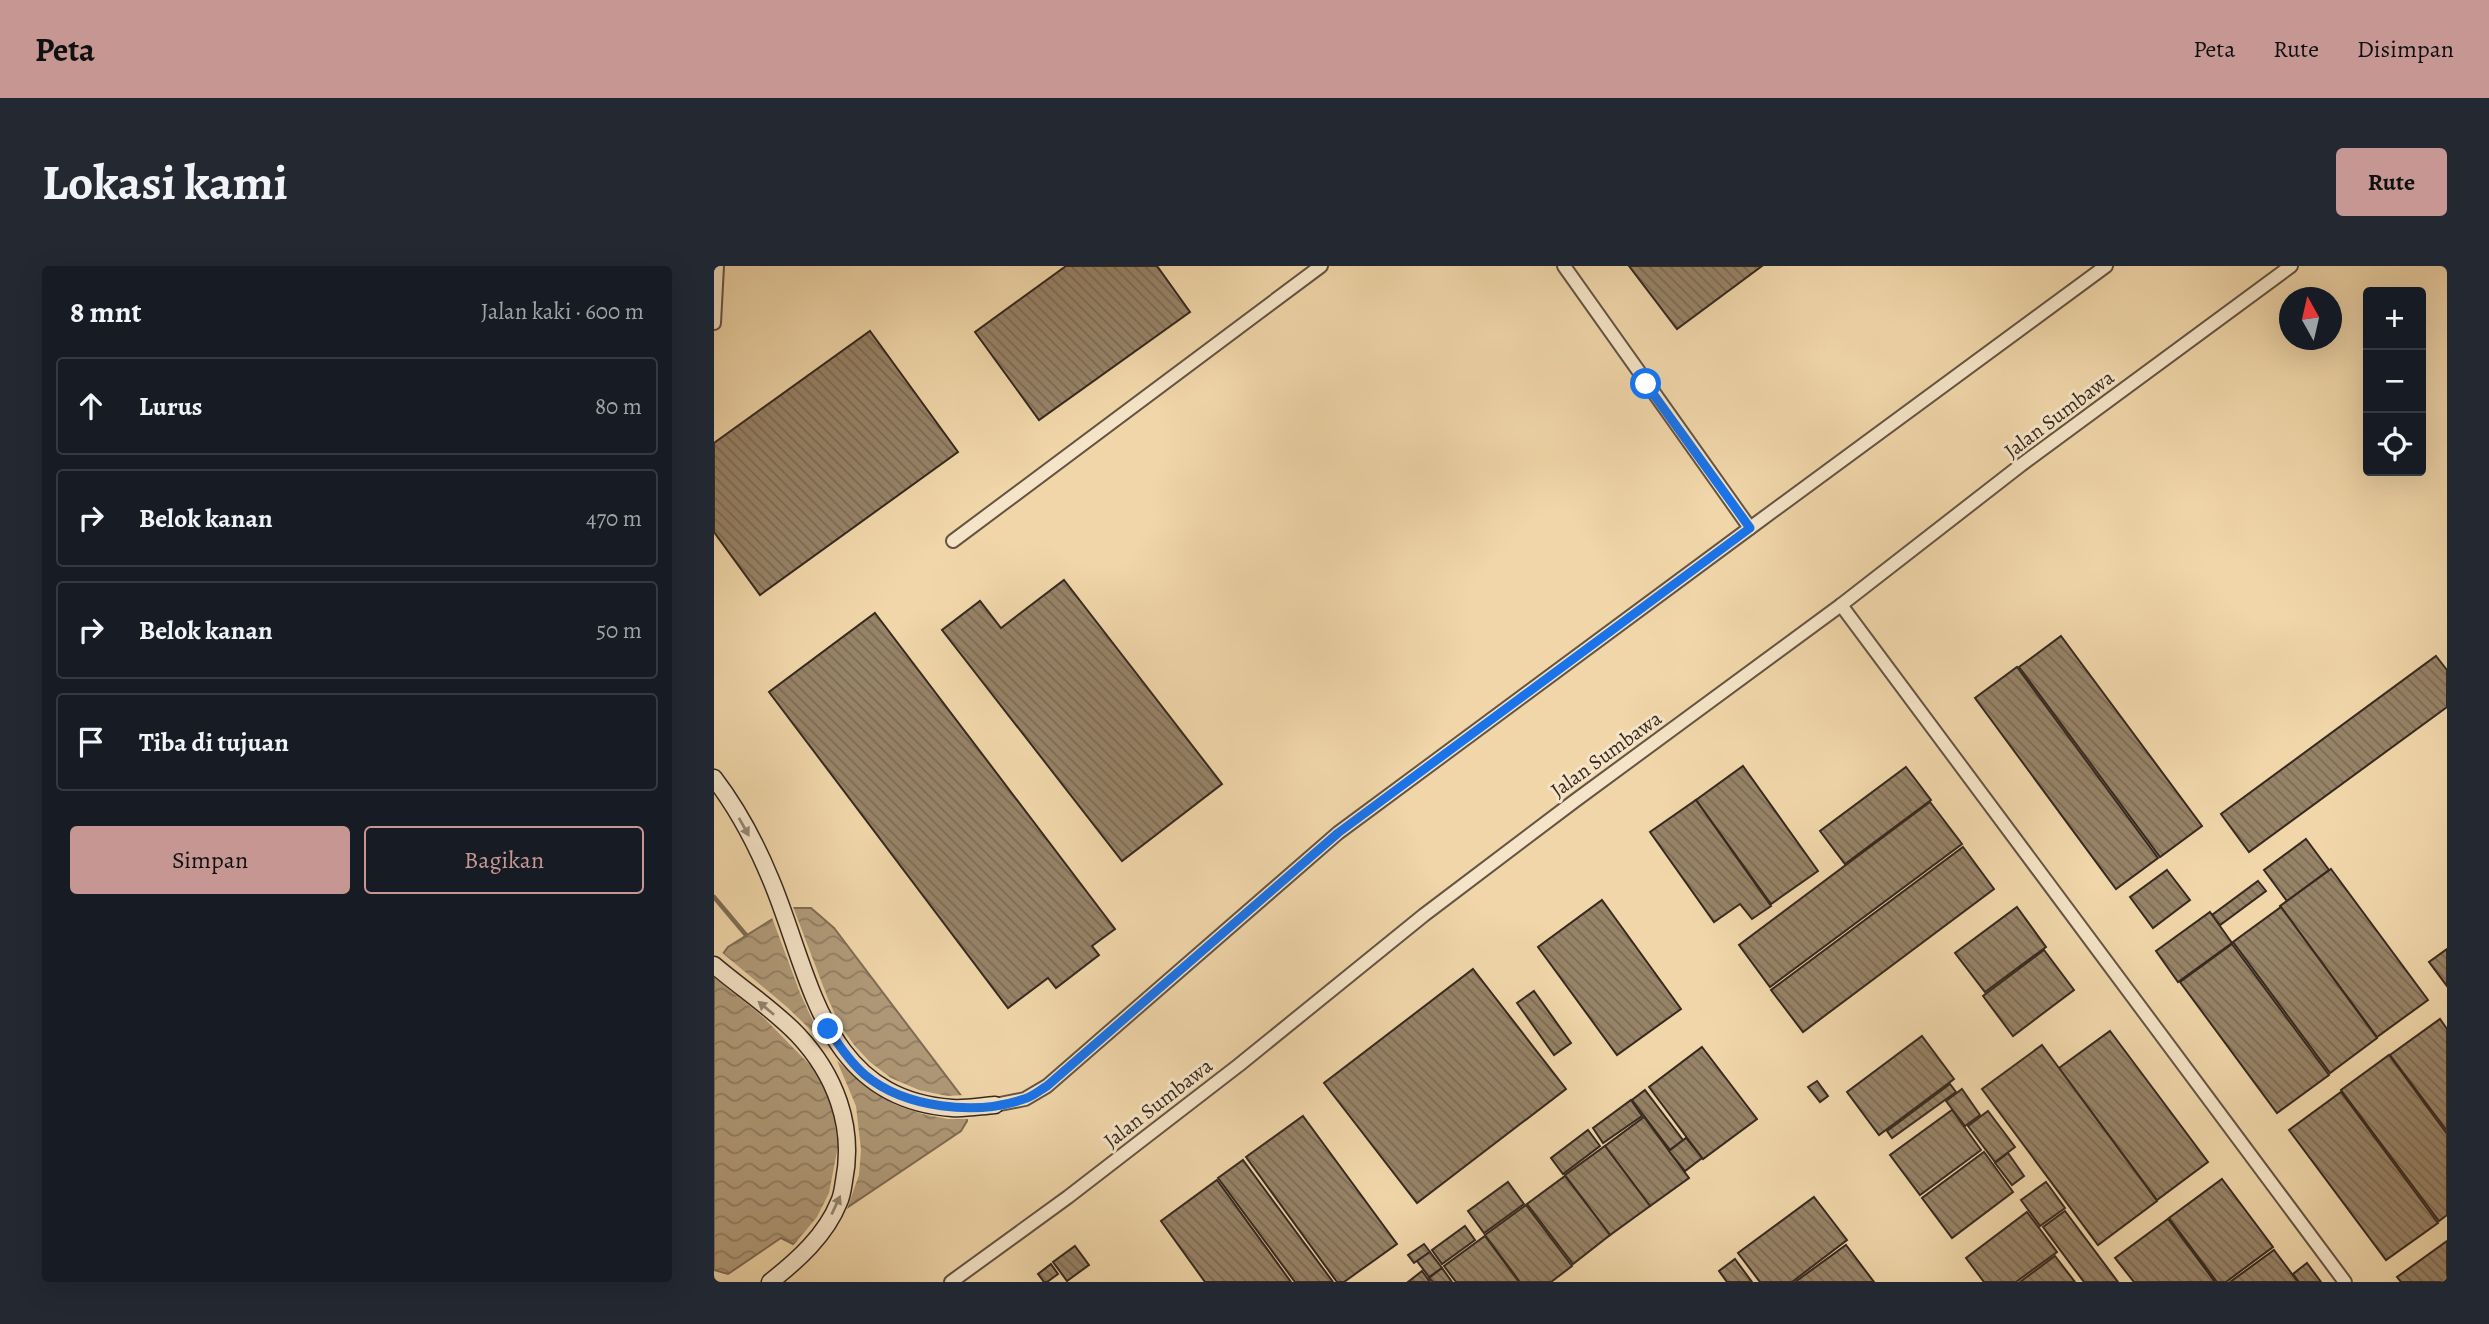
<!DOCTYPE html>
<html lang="id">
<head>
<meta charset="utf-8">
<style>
	:root { --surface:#171b24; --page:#242831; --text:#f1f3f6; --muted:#9ea1a6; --line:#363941; --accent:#c59692 }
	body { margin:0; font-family:Alegreya,serif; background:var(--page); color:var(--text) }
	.controls { position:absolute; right:21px; top:21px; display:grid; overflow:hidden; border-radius:7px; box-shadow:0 7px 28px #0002 }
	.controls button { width:63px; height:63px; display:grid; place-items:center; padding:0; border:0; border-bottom:2px solid var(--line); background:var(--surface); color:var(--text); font:35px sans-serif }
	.compass { position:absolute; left:1565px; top:21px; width:63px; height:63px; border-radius:50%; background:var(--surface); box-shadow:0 7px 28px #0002; rotate:352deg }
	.stop { position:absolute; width:21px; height:21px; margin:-16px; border:5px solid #1a73e8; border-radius:50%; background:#fff }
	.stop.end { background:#1a73e8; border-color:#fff; box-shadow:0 2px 7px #0008 }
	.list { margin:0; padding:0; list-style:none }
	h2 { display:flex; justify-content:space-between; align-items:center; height:91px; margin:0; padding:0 28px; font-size:30px }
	h2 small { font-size:23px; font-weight:400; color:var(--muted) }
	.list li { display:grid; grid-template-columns:46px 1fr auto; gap:21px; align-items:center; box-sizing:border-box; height:98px; margin:0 14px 14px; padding:0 14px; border:2px solid var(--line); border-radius:7px }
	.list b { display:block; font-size:26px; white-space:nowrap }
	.list em { font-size:23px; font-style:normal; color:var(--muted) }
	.actions { display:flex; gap:14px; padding:21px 28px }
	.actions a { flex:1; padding:16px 0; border:2px solid var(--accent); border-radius:7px; text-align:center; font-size:24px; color:var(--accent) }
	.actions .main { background:var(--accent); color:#111 }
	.icon { flex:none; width:38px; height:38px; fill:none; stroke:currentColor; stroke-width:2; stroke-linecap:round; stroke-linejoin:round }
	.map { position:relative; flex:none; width:1733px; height:1016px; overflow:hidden; border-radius:7px }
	header { display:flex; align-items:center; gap:42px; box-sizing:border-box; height:98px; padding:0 35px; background:var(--accent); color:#111 }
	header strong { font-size:33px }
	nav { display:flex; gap:38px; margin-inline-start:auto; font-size:24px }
	.intro { display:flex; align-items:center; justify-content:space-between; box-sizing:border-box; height:168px; padding:0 42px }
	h1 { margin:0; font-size:49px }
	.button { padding:18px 32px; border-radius:7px; background:var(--accent); color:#111; font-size:24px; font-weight:700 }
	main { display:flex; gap:42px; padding:0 42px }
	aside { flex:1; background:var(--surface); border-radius:7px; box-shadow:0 7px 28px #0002 }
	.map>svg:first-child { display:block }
	.water { fill:url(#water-waves); stroke:#806d56; stroke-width:2 }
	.pier { fill:#f0d6a9 }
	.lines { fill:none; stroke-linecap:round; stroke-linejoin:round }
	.stream { stroke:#806d56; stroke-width:4.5 }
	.building { fill:url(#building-back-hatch); stroke:#372920; stroke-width:2 }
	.minor-casing { stroke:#655442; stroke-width:16 }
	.secondary-casing { stroke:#372920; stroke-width:19 }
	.minor { stroke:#f5e4c7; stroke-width:12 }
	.secondary { stroke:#f5e4c7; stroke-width:16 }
	.oneway { fill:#968674 }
	.route { stroke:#1a73e8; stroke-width:9 }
	.labels { text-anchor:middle; stroke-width:6; stroke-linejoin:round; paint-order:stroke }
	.street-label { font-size:21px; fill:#372920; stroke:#f5e4c7 }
</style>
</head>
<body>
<header>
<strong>Peta</strong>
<nav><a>Peta</a><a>Rute</a><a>Disimpan</a></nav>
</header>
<div class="intro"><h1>Lokasi kami</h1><a class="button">Rute</a></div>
<main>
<aside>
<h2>8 mnt<small>Jalan kaki · 600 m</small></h2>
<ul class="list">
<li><svg class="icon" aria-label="ahead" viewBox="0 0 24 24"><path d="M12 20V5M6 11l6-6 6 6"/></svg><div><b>Lurus</b></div><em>80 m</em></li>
<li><svg class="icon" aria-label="right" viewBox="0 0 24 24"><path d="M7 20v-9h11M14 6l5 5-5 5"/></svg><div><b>Belok kanan</b></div><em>470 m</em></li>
<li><svg class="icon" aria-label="right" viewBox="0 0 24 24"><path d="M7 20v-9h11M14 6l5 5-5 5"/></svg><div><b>Belok kanan</b></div><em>50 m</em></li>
<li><svg class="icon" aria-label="arrive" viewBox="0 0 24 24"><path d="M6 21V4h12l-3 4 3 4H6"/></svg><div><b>Tiba di tujuan</b></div></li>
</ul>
<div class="actions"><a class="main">Simpan</a><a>Bagikan</a></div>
</aside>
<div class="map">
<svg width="1733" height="1016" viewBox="0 0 1733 1016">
	<defs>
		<pattern id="water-waves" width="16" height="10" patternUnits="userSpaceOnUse" patternTransform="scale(1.75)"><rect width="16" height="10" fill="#b19b7a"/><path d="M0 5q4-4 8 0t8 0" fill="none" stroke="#917e64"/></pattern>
		<pattern id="building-back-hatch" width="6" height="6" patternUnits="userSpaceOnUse" patternTransform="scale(1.75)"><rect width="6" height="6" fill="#978367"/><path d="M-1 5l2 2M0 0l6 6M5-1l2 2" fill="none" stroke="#7c6b54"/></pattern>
	</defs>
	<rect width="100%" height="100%" fill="#f0d6a9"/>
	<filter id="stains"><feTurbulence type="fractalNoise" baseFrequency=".00286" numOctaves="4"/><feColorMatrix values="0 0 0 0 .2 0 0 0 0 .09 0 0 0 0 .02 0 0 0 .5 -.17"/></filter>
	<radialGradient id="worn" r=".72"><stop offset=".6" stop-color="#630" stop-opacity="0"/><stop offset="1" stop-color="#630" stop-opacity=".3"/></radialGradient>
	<!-- water -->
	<polygon class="water" points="76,642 97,642 120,662 251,835 253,855 247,865 79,978 67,972 14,1008 0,1004 0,700 14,681"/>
	<!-- pier -->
	<polygon class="pier" points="74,638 78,638 114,733 126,759 140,779 156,796 177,812 205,824 233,830 251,829 254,835 256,853 234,853 208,848 182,839 162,828 123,795 142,840 147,884 145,909 132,946 78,981 103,951 115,927 124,880 120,852 113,828 98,801 49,751 0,711 0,694 6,685 73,741 108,775 86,727 57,649"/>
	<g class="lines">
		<!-- stream -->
		<polyline class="stream" points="0,631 32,669"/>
	</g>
	<!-- building -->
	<g class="building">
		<polygon points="352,0 443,0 476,46 325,154 261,66"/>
		<polygon points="915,0 1048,0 963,63"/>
		<polygon points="156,65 244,186 46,329 0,266 0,177"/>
		<polygon points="350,314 508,518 408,595 228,364 266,335 287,362"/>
		<polygon points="161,347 401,663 378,680 385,689 342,722 334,712 294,742 55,426"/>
		<polygon points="1347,370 1488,560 1446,591 1305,401"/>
		<polygon points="1722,390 1733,404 1733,441 1535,586 1507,548"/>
		<polygon points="1303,401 1444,592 1402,623 1261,432"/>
		<polygon points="1029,500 1104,605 1057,638 982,534"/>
		<polygon points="1192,501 1217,534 1131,598 1106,565"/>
		<polygon points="982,534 1057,640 1038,653 1026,638 1000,656 936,566"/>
		<polygon points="1216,536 1248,578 1056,721 1025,679"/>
		<polygon points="1592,573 1615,604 1573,635 1550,604"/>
		<polygon points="1249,581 1280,623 1089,766 1057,724"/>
		<polygon points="1617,603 1714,734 1663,771 1566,640"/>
		<polygon points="1453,604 1476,634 1439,662 1416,631"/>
		<polygon points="1544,615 1552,625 1506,659 1498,649"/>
		<polygon points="888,634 967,743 903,789 824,681"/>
		<polygon points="1303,641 1332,681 1271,726 1241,687"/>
		<polygon points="1567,641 1663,772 1616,807 1519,676"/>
		<polygon points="1496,646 1518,677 1464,716 1442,685"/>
		<polygon points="1518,678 1615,809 1563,847 1466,716"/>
		<polygon points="1733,683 1733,720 1715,696"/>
		<polygon points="1330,684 1360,724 1299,770 1269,730"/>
		<polygon points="759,703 852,823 703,937 610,817"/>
		<polygon points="820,725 857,777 840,789 803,737"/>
		<polygon points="1726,753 1733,763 1733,865 1676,789"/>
		<polygon points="1396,765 1494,896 1443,934 1345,802"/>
		<polygon points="1208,770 1240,813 1165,869 1133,826"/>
		<polygon points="1328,779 1443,935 1384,979 1268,823"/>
		<polygon points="988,781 1043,853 989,893 935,821"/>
		<polygon points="1675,789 1733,868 1733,949 1725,955 1627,824"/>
		<polygon points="1103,815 1114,830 1106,836 1094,821"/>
		<polygon points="1236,818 1242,826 1178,872 1173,865"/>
		<polygon points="1248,823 1266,849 1251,860 1232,835"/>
		<polygon points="931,824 969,874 956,884 918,834"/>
		<polygon points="1627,826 1724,957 1672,994 1575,864"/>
		<polygon points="917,834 928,850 889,877 879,862"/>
		<polygon points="1238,844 1267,884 1206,929 1176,889"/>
		<polygon points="1274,845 1301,881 1281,896 1254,860"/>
		<polygon points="589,850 683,978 630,1016 623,1016 532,891"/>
		<polygon points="930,851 975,912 936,940 891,880"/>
		<polygon points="874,864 886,880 849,908 837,892"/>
		<polygon points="972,872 988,892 971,905 955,885"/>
		<polygon points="891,880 936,940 896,969 851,909"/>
		<polygon points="1270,886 1299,926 1238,972 1208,932"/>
		<polygon points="1294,887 1310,910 1298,919 1281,897"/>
		<polygon points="529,894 619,1016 581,1016 504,912"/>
		<polygon points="851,910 896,969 859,998 813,938"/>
		<polygon points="1508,913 1559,981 1512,1016 1503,1016 1455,952"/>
		<polygon points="503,914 577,1016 491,1016 447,955"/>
		<polygon points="794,916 810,938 770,967 754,945"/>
		<polygon points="1332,916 1351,942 1326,960 1307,934"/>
		<polygon points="1100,931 1133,974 1078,1016 1046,1016 1024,987"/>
		<polygon points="812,939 858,1000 837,1016 806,1016 771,969"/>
		<polygon points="1351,945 1404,1016 1370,1016 1329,961"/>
		<polygon points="1313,946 1343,986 1302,1016 1270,1016 1252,992"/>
		<polygon points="1454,953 1501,1016 1420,1016 1401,992"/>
		<polygon points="751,960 761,974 728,998 718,984"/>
		<polygon points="771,970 805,1016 742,1016 730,1000"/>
		<polygon points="1733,975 1733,1016 1687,1016 1683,1011"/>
		<polygon points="710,978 716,986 700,997 694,989"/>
		<polygon points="1132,979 1160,1016 1081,1016"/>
		<polygon points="361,980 375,999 353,1015 339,996"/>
		<polygon points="1560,984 1584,1016 1516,1016"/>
		<polygon points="716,986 728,1002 715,1011 703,995"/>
		<polygon points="1341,990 1361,1016 1306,1016"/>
		<polygon points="1021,993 1038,1016 1013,1016 1005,1005"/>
		<polygon points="1593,997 1607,1016 1585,1016 1579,1008"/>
		<polygon points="337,998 344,1008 333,1016 330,1016 324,1008"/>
		<polygon points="728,1002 738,1016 719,1016 715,1012"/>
		<polygon points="708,1005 716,1016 694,1016"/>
	</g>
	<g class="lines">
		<defs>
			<g id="minor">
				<polyline points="850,0 1036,262 1392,0"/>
				<polyline points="0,57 3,0"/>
				<polyline points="239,275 607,0"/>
				<polyline points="1127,339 1631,1016"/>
				<polyline points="281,839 311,833 333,820 624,567 1036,262"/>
				<polyline points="237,1016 354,931 525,799 710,649 862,534 1127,339 1307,199 1577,0"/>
			</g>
			<g id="secondary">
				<path d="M0 512C23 542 43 580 57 614 97 709 108 833 238 842 252 843 267 840 281 839"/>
				<path d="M0 699C27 722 59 743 83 768 121 808 141 860 130 915 129 922 128 930 125 936 112 969 83 995 56 1016"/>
			</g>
		</defs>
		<!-- minor casing -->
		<use href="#minor" class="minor-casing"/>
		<!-- secondary casing -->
		<use href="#secondary" class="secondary-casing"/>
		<!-- minor -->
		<use href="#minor" class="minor"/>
		<!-- secondary -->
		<use href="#secondary" class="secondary"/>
	</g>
	<!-- one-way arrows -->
	<defs><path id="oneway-solid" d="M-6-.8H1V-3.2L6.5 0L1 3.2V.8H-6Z" transform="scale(1.75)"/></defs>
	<g class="oneway">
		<use href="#oneway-solid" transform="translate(30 561) rotate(61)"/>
		<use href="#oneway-solid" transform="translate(52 742) rotate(-140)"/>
		<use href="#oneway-solid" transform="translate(122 939) rotate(-65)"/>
	</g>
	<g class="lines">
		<!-- route -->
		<path class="route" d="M114 763C125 779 136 796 151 809 191 842 261 850 310 833 318 831 326 824 333 820L624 567 1036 262 932 118"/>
	</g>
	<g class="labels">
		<!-- street labels -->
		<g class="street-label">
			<text transform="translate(1345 148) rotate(-37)" y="7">Jalan Sumbawa</text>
			<text transform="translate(892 488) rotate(-36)" y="7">Jalan Sumbawa</text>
			<text transform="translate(444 837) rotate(-38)" y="7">Jalan Sumbawa</text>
		</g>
	</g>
	<rect width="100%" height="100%" filter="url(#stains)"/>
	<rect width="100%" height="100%" fill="url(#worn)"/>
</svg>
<div class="controls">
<button>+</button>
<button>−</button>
<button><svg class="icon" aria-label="locate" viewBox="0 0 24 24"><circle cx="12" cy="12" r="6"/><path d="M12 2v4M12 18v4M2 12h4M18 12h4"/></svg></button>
</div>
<svg class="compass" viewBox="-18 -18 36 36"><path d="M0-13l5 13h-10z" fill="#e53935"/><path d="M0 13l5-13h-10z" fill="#9ea1a6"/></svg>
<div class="stop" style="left:932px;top:118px"></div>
<div class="stop end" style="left:114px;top:763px"></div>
</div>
</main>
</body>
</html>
